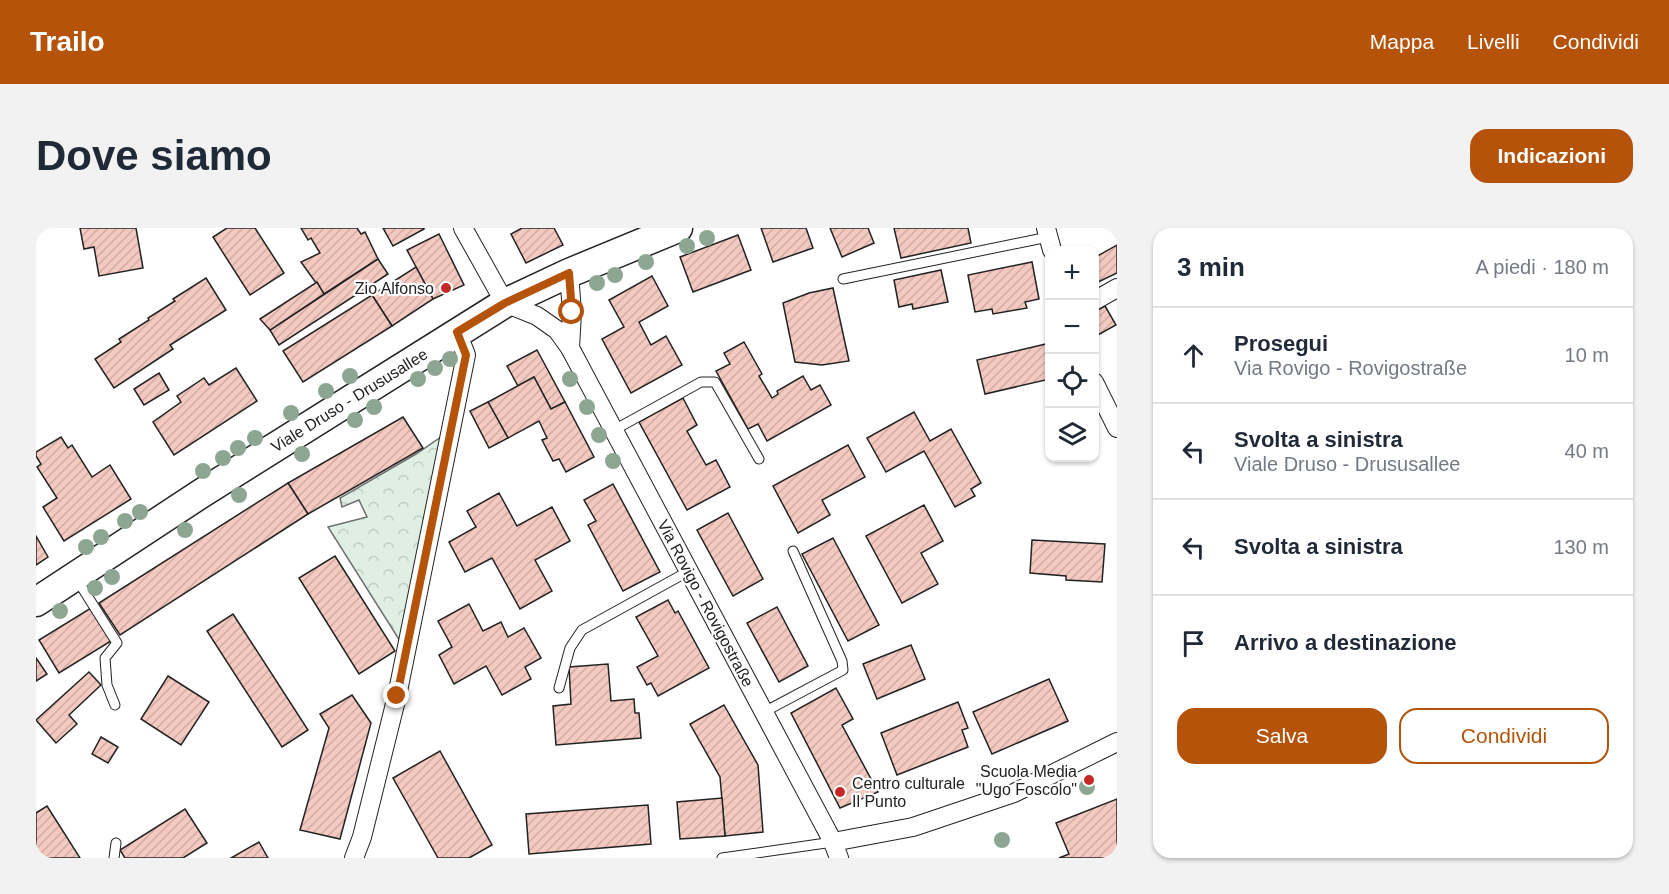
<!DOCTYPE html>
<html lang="it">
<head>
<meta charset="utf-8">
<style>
	:root { --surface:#fff; --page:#f2f2f3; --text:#1f2937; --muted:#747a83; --line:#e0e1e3; --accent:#b45309 }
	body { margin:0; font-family:Helvetica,sans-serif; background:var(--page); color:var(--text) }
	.controls { position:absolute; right:18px; top:18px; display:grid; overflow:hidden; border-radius:12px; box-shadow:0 2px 4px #0004 }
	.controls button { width:54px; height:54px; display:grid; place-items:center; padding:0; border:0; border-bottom:2px solid var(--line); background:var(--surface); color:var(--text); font:30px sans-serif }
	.stop { position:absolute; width:18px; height:18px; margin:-14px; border:4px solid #b45309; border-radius:50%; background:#fff }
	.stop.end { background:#b45309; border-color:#fff; box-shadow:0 2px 6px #0008 }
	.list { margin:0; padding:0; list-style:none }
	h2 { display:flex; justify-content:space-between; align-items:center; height:78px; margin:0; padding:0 24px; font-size:26px }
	h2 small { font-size:20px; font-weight:400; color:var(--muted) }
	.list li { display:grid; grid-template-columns:39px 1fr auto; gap:18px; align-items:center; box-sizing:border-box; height:96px; padding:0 24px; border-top:2px solid var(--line) }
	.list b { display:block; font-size:22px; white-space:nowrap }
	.list p { margin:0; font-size:20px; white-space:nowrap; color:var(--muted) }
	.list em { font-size:20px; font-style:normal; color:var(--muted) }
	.actions { display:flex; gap:12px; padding:18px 24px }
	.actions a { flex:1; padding:14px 0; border:2px solid var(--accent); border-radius:18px; text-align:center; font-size:21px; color:var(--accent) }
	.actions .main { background:var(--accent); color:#fff }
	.icon { flex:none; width:33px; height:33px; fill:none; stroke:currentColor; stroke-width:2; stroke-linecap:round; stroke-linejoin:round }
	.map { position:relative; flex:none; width:1081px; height:630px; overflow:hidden; border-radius:18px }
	header { display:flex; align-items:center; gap:36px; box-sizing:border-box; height:84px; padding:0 30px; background:var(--accent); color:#fff }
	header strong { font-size:28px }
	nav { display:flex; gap:33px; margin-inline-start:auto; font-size:21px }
	.intro { display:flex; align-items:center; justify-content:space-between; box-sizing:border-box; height:144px; padding:0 36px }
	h1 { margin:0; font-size:42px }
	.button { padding:15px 27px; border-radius:18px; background:var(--accent); color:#fff; font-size:21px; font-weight:700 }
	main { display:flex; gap:36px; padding:0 36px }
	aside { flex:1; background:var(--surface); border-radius:18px; box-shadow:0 2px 4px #0004 }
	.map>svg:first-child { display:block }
	.park { fill:url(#park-crowns); stroke:#6f6f6f; stroke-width:1.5 }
	.building { fill:url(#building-hatch); stroke:#222; stroke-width:1.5 }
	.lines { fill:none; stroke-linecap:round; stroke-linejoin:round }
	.service-casing { stroke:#222; stroke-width:11 }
	.minor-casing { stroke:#222; stroke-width:20 }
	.primary-casing { stroke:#222; stroke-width:31 }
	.service { stroke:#fff; stroke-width:9 }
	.minor { stroke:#fff; stroke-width:18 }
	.primary { stroke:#fff; stroke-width:28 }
	.tree { fill:#8da692 }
	.route { stroke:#b45309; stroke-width:8 }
	.poi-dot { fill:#c62828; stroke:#fff; stroke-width:2 }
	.labels { text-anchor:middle; stroke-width:4.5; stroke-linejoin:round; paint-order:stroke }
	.poi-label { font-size:16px; fill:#222; stroke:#fff; text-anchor:end }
	.street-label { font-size:16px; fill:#222; stroke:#fff }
</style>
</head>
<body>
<header>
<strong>Trailo</strong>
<nav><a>Mappa</a><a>Livelli</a><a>Condividi</a></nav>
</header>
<div class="intro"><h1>Dove siamo</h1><a class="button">Indicazioni</a></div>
<main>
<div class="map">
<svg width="1081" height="630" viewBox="0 0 1081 630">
	<defs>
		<pattern id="park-crowns" width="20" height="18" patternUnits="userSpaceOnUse" patternTransform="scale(1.5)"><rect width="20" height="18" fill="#e0efe3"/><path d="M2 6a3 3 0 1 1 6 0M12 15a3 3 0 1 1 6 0" fill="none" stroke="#c0cdc2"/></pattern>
		<pattern id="building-hatch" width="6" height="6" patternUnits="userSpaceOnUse" patternTransform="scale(1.5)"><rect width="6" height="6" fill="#f3c9c0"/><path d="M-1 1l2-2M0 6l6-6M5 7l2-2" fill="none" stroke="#d0aca5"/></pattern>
	</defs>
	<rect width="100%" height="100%" fill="#fff"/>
	<!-- park -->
	<polygon class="park" points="408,207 364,413 292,299 331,289 323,272 306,279 304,270 380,226"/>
	<!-- building -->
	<g class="building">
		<polygon points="44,0 100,0 107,40 63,48 58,19 48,21"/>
		<polygon points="191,0 219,0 248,45 214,67 177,9"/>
		<polygon points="265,0 321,0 325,6 329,4 342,31 288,66 265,34 284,25 275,10 272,12"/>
		<polygon points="347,0 388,0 388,1 357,18"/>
		<polygon points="486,0 518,0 527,17 490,35 475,6"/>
		<polygon points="725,0 770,0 777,20 737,34"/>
		<polygon points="794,0 832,0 838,15 806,29"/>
		<polygon points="858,0 932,0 935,15 865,30"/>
		<polygon points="403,6 428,57 397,71 371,22"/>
		<polygon points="702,7 715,42 657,64 644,29"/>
		<polygon points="1081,17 1081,45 1058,56 1058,30"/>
		<polygon points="342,31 352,46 243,117 234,102"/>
		<polygon points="996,34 1003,71 989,74 991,80 957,86 956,81 939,84 932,47"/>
		<polygon points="380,39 397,71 356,98 336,67"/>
		<polygon points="905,42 912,74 877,81 876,76 863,79 858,52"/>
		<polygon points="616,48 632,78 603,94 615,117 630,108 646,137 595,165 566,111 588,99 573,72"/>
		<polygon points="170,50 190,82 134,117 137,121 78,160 59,131 85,114 83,111 113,92 112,90 139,73 137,71"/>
		<polygon points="281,54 288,66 234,102 224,91"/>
		<polygon points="797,60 813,133 786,137 759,134 747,75 773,65"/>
		<polygon points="336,67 356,98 267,154 247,123"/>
		<polygon points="1069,78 1080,97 1060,108 1058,84"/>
		<polygon points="708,114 726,146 723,148 736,170 742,166 741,163 767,148 775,162 784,157 795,177 731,213 722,196 712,201 680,143 694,136 688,125"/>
		<polygon points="1014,115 1014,151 949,166 941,132"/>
		<polygon points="501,122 529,174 515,181 498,149 482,158 471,138"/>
		<polygon points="200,140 221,173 138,227 117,194 145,174 141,168 168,150 173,157"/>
		<polygon points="123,145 133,162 108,177 98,161"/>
		<polygon points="498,149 515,181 529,174 558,229 530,244 523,231 517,233 506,212 511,210 503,193 472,210 452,174"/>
		<polygon points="647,170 661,197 651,203 670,237 680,232 694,259 651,282 603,194"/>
		<polygon points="452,174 472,210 453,220 434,183"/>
		<polygon points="878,184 894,213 915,201 945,255 935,261 939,268 919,279 888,223 850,244 831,210"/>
		<polygon points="367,189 387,220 272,286 252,255"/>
		<polygon points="25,209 32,220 36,217 56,249 74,237 95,271 28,313 7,279 21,270 1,239 5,236 0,228 0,224"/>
		<polygon points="812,217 829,249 786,272 794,287 762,305 737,258"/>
		<polygon points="252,255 272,286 84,407 63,375"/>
		<polygon points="577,256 624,344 587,363 552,297 560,293 548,272"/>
		<polygon points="463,265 481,298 516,279 534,313 499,332 516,363 484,381 456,330 429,344 413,314 440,299 431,283"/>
		<polygon points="888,277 907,313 885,325 902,356 866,375 830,308"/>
		<polygon points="692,285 727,351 697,368 661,302"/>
		<polygon points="0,308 12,329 0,337"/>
		<polygon points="797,310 843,397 812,413 766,326"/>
		<polygon points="996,312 1069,316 1066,354 1030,352 1030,348 994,345"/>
		<polygon points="299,328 359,423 323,446 263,350"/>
		<polygon points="632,372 639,385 642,383 673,440 622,468 615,455 611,457 601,439 622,428 600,389"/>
		<polygon points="433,376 447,403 465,394 472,409 488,400 505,430 489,439 495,451 466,467 450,438 418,456 403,427 416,419 402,393"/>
		<polygon points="741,379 772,438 743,454 711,395"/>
		<polygon points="55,380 75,413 23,445 3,412"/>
		<polygon points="197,386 272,502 246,519 171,403"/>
		<polygon points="875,417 889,451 841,471 827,436"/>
		<polygon points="0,430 11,446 0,453"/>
		<polygon points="572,436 575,473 598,471 599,485 603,485 605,510 520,517 517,478 535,476 533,439"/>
		<polygon points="53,444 65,457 33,487 41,496 20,515 0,492"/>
		<polygon points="132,448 173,474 145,517 105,491"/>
		<polygon points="1013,451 1032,493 956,526 937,484"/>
		<polygon points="800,460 817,491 806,497 842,564 804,580 755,485"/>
		<polygon points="316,467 335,495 304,611 264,602 293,500 284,486"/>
		<polygon points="922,474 932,500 926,502 932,519 861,547 845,505"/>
		<polygon points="688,477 722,537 727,604 689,608 684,549 654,496"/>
		<polygon points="65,509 82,519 72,535 56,526"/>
		<polygon points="404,523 456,617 433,630 402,630 357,550"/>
		<polygon points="686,570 689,608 644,611 641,574"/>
		<polygon points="1081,571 1081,630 1023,630 1033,626 1020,595"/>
		<polygon points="612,577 615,616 493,626 490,586"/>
		<polygon points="11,578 44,630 0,630 0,585"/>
		<polygon points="149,581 171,615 147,630 89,630 84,622"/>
		<polygon points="223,614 232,630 195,630"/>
	</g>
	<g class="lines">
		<defs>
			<g id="service">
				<polyline points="807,51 1012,9"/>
				<polyline points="578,202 665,154 679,154 723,231"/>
				<polyline points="40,350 81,415 69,430 71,457 79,477"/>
				<polyline points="523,460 534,420 546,402 653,343"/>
				<polyline points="728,484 807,442 806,433 757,323"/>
				<polyline points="78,630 80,615"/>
				<polyline points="686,630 797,614"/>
			</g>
			<g id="minor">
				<polyline points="427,0 469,75 501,88 521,102 534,120"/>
				<polyline points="1010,0 1016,22"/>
				<polyline points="533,45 536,84 534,120 797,614 803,630"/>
				<polyline points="1058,73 1081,60"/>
				<polyline points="1058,154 1081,200"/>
				<polyline points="797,614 877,599 978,565 1081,514"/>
				<polyline points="318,630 326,609 361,468 430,127 421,104"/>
			</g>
			<polyline id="primary" points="0,374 166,265 469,75 533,45 642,0"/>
		</defs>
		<!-- service casing -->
		<use href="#service" class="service-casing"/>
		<!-- minor casing -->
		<use href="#minor" class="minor-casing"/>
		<!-- primary casing -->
		<use href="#primary" class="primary-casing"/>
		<!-- service -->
		<use href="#service" class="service"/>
		<!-- minor -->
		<use href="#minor" class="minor"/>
		<!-- primary -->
		<use href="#primary" class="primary"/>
	</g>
	<!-- trees -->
	<g class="tree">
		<circle cx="671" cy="10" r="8"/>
		<circle cx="651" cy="18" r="8"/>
		<circle cx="610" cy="34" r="8"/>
		<circle cx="579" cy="47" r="8"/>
		<circle cx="561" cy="55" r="8"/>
		<circle cx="414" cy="131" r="8"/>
		<circle cx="399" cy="140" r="8"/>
		<circle cx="314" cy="148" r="8"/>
		<circle cx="382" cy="151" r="8"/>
		<circle cx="534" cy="151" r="8"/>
		<circle cx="290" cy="163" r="8"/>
		<circle cx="338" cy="179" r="8"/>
		<circle cx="551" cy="179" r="8"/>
		<circle cx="255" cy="185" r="8"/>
		<circle cx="319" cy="192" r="8"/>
		<circle cx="563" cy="207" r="8"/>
		<circle cx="219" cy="210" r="8"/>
		<circle cx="202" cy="220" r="8"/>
		<circle cx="266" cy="226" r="8"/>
		<circle cx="187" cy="230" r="8"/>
		<circle cx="577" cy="233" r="8"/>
		<circle cx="167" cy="243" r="8"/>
		<circle cx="203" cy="267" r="8"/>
		<circle cx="104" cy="284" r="8"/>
		<circle cx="89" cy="293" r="8"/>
		<circle cx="149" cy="302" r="8"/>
		<circle cx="65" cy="309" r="8"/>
		<circle cx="50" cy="319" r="8"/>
		<circle cx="76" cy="349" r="8"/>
		<circle cx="59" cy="360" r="8"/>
		<circle cx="24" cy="383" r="8"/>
		<circle cx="1051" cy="559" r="8"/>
		<circle cx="966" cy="612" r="8"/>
	</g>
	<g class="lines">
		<!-- route -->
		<polyline class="route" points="361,468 430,127 421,104 469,75 533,45 536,84"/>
	</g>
	<!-- markers -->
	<g class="poi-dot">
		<circle cx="410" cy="60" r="6"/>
		<circle cx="1053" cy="552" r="6"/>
		<circle cx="804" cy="564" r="6"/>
	</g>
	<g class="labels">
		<!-- poi labels -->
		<g class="poi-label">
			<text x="398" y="66">Zio Alfonso</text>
			<text x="1041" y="549">Scuola Media<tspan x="1041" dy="18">"Ugo Foscolo"</tspan></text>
			<text x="816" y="561" text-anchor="start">Centro culturale<tspan x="816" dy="18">Il Punto</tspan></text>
		</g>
		<!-- street labels -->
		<g class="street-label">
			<text transform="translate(313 172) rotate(-32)" y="6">Viale Druso - Drususallee</text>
			<text transform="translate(670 375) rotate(62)" y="6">Via Rovigo - Rovigostraße</text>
		</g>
	</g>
</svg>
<div class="controls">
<button>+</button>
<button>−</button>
<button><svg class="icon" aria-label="locate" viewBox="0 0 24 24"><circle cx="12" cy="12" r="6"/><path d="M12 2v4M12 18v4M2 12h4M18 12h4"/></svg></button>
<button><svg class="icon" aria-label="layers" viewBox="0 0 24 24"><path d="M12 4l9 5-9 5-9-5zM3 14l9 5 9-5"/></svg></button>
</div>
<div class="stop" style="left:536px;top:84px"></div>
<div class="stop end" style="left:361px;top:468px"></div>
</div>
<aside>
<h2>3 min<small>A piedi · 180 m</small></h2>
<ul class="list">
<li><svg class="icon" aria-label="ahead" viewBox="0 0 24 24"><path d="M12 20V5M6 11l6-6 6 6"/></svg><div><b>Prosegui</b><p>Via Rovigo - Rovigostraße</p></div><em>10 m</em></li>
<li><svg class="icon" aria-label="left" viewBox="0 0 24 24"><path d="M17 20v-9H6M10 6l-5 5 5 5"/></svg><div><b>Svolta a sinistra</b><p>Viale Druso - Drususallee</p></div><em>40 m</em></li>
<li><svg class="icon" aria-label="left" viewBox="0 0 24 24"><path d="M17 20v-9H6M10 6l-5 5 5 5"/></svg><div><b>Svolta a sinistra</b></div><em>130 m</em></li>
<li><svg class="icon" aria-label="arrive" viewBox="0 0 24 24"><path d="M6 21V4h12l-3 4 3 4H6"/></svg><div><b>Arrivo a destinazione</b></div></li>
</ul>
<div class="actions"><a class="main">Salva</a><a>Condividi</a></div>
</aside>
</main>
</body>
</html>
